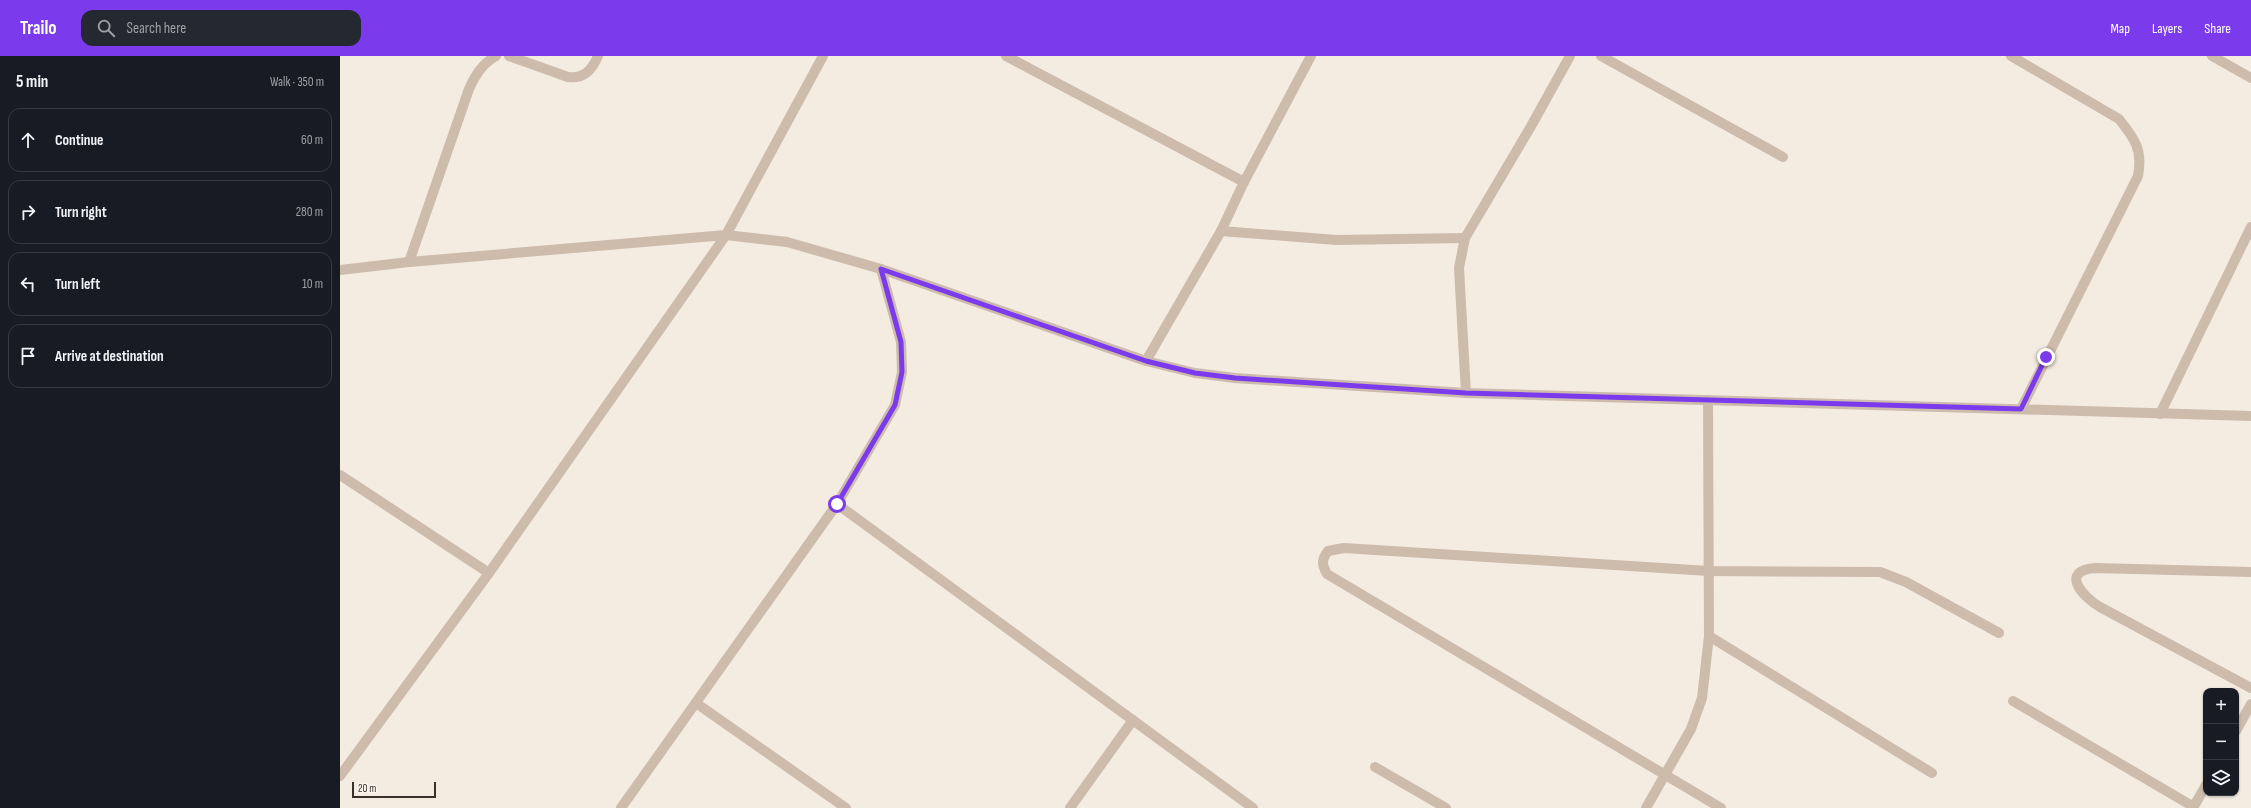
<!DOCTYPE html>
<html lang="en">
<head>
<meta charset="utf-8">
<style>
	:root { --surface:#171b24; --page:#242831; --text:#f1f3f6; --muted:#9ea1a6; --line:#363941; --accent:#7c3aed }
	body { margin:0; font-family:"Sofia Sans Condensed",sans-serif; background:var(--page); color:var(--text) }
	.controls { position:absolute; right:12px; bottom:12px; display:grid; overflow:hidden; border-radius:8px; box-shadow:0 1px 3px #0004 }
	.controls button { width:36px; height:36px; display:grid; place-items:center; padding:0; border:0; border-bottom:1px solid var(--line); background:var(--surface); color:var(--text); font:20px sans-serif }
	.scale { position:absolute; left:12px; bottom:10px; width:84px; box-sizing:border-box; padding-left:4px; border:2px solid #3b302b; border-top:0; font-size:11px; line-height:14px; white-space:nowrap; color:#3b302b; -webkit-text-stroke:3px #fbf5ee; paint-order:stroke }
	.stop { position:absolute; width:12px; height:12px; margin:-9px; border:3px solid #7c3aed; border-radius:50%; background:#fff }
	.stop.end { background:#7c3aed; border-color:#fff; box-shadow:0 1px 4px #0008 }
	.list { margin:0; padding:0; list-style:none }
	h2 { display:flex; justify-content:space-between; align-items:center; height:52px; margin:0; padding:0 16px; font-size:17px }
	h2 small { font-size:13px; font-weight:400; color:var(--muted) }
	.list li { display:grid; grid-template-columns:26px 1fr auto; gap:12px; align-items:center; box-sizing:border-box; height:64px; margin:0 8px 8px; padding:0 8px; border:1px solid var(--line); border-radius:12px }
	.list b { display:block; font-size:15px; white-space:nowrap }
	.list em { font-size:13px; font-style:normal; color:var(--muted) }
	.icon { flex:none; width:22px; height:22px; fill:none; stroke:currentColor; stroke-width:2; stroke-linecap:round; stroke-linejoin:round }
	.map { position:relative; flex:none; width:1911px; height:752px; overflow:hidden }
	header { display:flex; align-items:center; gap:24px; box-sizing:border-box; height:56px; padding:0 20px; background:var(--accent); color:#fff }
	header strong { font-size:19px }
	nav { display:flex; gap:22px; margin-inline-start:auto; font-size:14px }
	.search { width:280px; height:36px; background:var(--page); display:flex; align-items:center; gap:10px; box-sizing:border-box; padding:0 14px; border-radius:12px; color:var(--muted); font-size:15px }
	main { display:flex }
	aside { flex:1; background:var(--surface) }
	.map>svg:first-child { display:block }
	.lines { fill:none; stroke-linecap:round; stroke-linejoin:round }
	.minor { stroke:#cdbbac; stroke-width:10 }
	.route { stroke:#7c3aed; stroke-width:5 }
</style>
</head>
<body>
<header>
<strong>Trailo</strong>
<div class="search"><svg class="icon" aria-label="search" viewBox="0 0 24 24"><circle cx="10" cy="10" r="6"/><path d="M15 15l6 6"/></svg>Search here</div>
<nav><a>Map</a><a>Layers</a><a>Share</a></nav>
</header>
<main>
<aside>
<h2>5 min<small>Walk · 350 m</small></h2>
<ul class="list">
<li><svg class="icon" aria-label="ahead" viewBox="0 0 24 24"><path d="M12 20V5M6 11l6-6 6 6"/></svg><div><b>Continue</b></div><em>60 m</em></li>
<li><svg class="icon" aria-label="right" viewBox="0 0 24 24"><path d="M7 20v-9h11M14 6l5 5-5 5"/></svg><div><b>Turn right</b></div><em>280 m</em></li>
<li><svg class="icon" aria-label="left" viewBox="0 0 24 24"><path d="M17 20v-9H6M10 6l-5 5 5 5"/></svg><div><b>Turn left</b></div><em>10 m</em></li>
<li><svg class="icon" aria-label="arrive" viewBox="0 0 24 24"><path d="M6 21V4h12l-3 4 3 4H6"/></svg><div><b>Arrive at destination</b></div></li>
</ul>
</aside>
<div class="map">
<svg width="1911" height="752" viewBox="0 0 1911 752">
	<rect width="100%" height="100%" fill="#f4ebe1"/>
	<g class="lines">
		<!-- minor -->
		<g class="minor">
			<path d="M169 0 228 21C244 23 252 14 258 0"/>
			<polyline points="666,0 904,126"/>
			<polyline points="1261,0 1443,101"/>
			<path d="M1671 0 1779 63C1795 83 1803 94 1798 120L1681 353"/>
			<polyline points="1872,0 1911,22"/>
			<polyline points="881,175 996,184 1125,182"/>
			<path d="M69 206 129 33C136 18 142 8 156 0"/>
			<polyline points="0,214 69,206 386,179 447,186 541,213 806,305 855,317 895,322 1126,337 1911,360"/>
			<polyline points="806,305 881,175 904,126 971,0"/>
			<polyline points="1126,337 1119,212 1125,182 1190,72 1230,0"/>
			<polyline points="1820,358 1911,171"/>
			<polyline points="0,419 149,517"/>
			<polyline points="497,448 913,752"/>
			<path d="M1911 516 1755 512C1719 515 1743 541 1760 551L1911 632"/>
			<polyline points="1369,580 1592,717"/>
			<polyline points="1673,645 1854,751"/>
			<polyline points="356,647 506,752"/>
			<polyline points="1896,675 1911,648"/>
			<polyline points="1035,711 1106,752"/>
			<polyline points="0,720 149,517 386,179 483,0"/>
			<polyline points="281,752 497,448 555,349 562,316 561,286 541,213"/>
			<polyline points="730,752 793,664"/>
			<polyline points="1306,752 1351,673 1362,642 1369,580 1368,344"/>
			<path d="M1381 752 987 518C982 509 981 504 988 495L1004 492 1369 515 1540 516 1566 526 1659 577"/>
			<polyline points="1853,752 1866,729"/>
		</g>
	</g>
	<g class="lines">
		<!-- route -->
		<polyline class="route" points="497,448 555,349 562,316 561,286 541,213 806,305 855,317 895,322 1126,337 1681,353 1706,301"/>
	</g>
</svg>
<div class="controls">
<button>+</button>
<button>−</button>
<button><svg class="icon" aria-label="layers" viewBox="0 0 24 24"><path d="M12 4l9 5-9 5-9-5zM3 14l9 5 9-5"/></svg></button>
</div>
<div class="scale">20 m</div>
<div class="stop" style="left:497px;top:448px"></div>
<div class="stop end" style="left:1706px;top:301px"></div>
</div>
</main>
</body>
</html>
